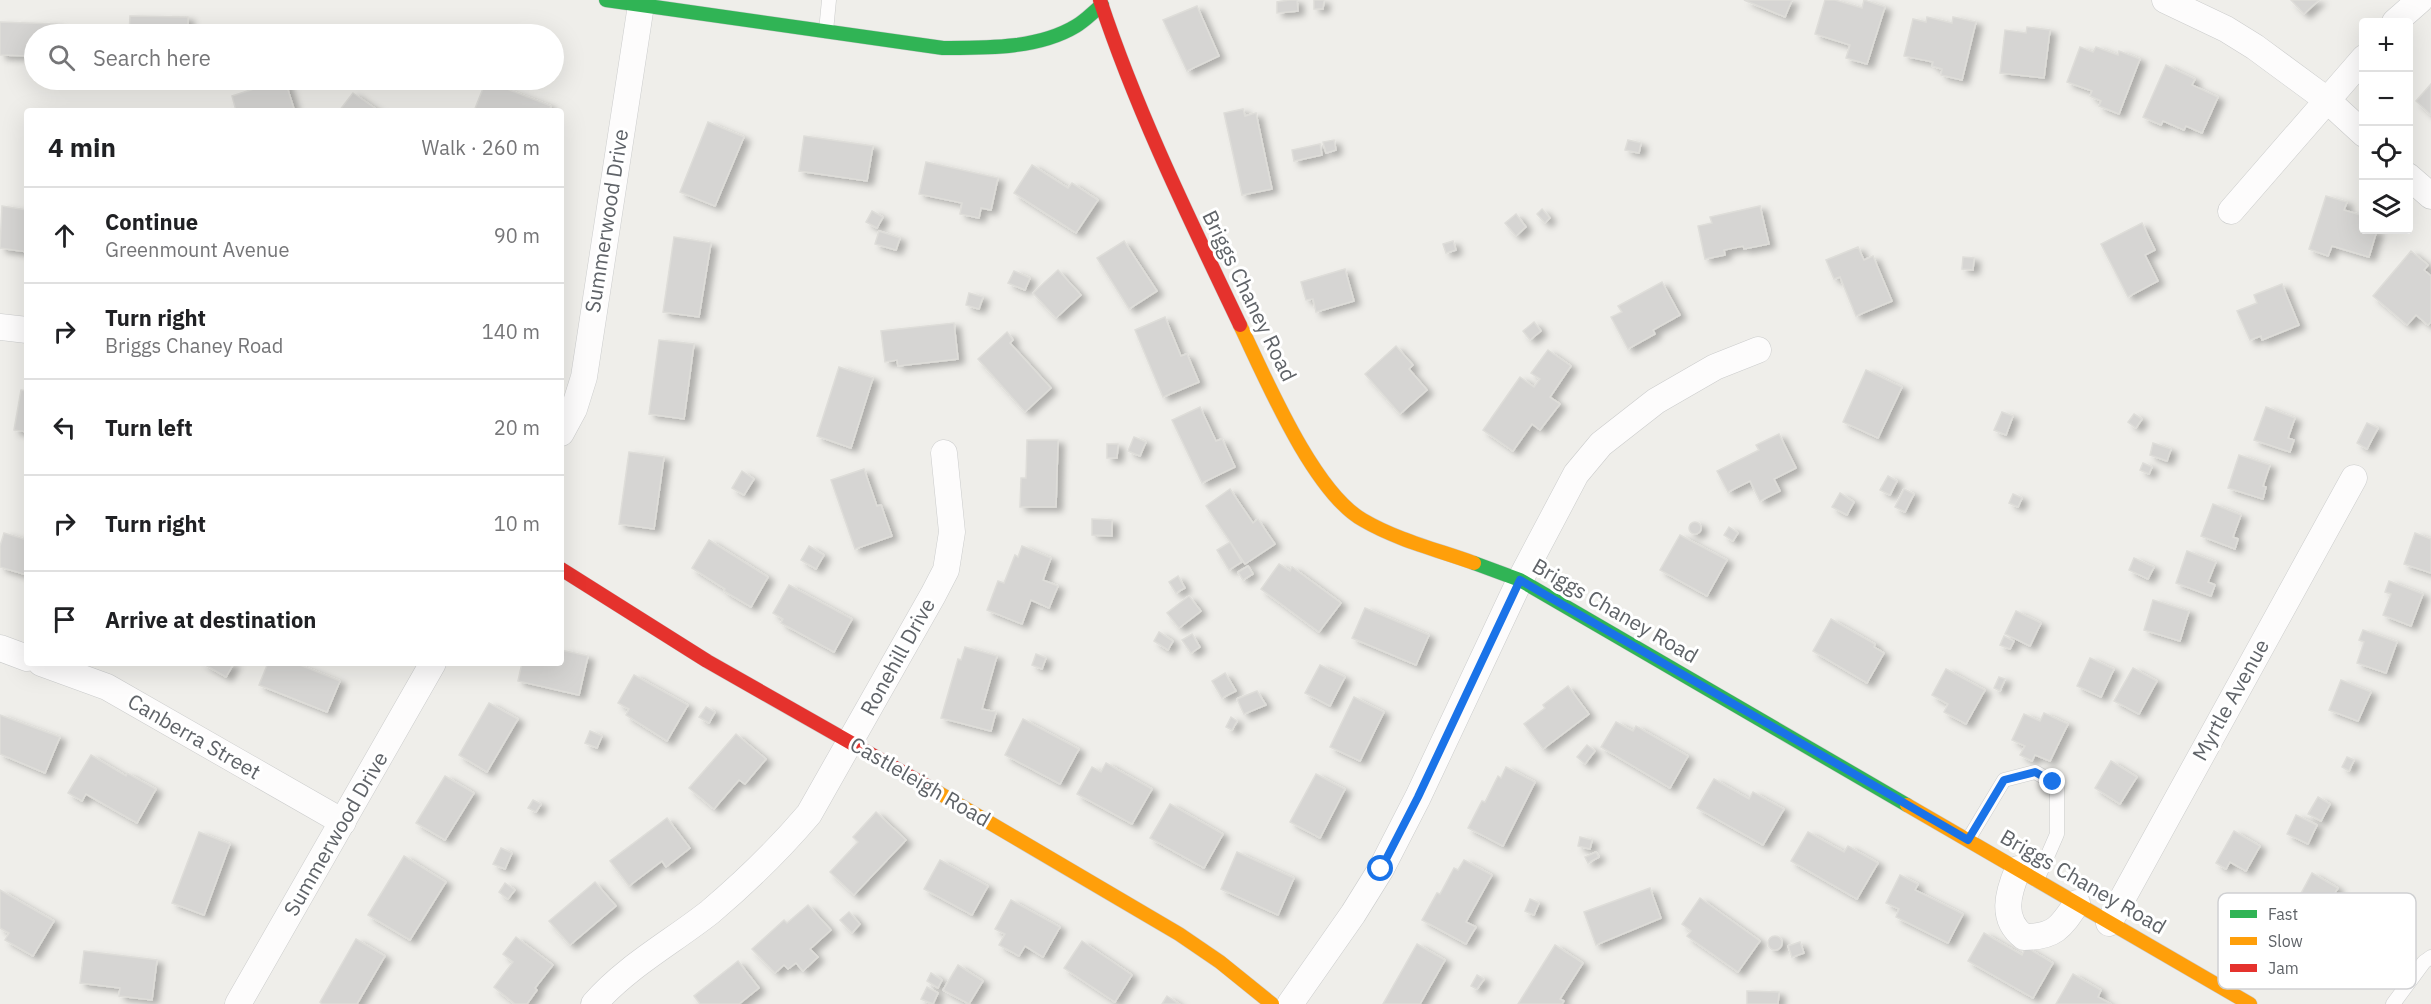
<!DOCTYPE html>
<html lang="en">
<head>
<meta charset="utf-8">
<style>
	:root { --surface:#fff; --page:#f2f2f2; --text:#202124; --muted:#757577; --line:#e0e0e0 }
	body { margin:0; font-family:"IBM Plex Sans",sans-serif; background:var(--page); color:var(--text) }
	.controls { position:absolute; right:18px; top:18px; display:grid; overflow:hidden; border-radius:6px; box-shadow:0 6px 24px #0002 }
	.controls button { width:54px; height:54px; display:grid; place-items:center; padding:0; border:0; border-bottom:2px solid var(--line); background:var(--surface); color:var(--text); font:30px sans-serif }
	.stop { position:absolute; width:18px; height:18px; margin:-14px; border:4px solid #1a73e8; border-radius:50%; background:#fff }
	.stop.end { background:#1a73e8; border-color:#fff; box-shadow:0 2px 6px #0008 }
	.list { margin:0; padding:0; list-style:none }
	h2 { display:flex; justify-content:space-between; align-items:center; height:78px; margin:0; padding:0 24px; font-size:26px }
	h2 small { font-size:20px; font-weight:400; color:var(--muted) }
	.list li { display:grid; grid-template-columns:39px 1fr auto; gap:18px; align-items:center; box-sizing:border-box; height:96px; padding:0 24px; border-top:2px solid var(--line) }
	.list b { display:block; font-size:22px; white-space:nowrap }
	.list p { margin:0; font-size:20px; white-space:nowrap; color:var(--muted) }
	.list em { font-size:20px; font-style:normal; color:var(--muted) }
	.icon { flex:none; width:33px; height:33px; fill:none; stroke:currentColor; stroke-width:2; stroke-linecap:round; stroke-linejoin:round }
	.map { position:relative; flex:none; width:2431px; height:1004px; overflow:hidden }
	.search { position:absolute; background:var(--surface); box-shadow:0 6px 24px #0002; left:24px; top:24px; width:540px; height:66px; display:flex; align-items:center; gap:15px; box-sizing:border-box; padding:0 21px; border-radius:33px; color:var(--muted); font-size:22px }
	.panel { position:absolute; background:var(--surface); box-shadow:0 6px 24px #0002; left:24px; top:108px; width:540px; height:558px; border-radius:6px }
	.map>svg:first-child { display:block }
	.building { fill:#d6d5d3; stroke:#deddd9; stroke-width:1.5; filter:url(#shadow) }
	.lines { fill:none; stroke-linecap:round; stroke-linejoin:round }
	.lane-casing { stroke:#cbcccc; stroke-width:15 }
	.street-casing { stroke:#cbcccc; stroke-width:27 }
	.fast-casing { stroke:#cacacb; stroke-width:15 }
	.slow-casing { stroke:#cacacb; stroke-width:15 }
	.jam-casing { stroke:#cacacb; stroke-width:15 }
	.lane { stroke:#fdfcfc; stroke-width:14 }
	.street { stroke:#fdfcfc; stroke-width:26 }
	.fast { stroke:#30b455; stroke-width:14 }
	.slow { stroke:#ff9f0a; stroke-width:14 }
	.jam { stroke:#e5322d; stroke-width:14 }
	.route { stroke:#1a73e8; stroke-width:8 }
	.labels { text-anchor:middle; stroke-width:6; stroke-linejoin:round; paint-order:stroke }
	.street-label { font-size:21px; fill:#5f6368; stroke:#fff }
	.key { fill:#fff; stroke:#cfd0d2; stroke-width:1.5 }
	.key-label { font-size:16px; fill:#5f6368 }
</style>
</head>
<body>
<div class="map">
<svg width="2431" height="1004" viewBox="0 0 2431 1004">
	<defs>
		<filter id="shadow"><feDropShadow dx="6" dy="4" stdDeviation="3" flood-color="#0004"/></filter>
	</defs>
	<rect width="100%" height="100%" fill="#efeeea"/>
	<!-- building -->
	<g class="building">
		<polygon points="1289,0 1297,0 1298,11 1277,13 1277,2"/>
		<polygon points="1314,0 1324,0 1323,9 1314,9"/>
		<polygon points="1744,0 1792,0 1785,17"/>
		<polygon points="1825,0 1835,0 1862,8 1864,0 1885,7 1867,64 1846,58 1850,45 1815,34"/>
		<polygon points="2291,0 2319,0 2304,14"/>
		<polygon points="1197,6 1219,56 1187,71 1163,20"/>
		<polygon points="130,16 188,17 188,34 129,34"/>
		<polygon points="1927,17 1952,23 1953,17 1976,22 1962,80 1941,75 1942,69 1932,66 1933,62 1904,56 1913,19 1926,22"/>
		<polygon points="0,22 57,24 56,34 34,34 34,56 0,55"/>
		<polygon points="2027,27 2050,30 2044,78 2000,73 2005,30 2026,33"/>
		<polygon points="2080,47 2093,52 2096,47 2118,55 2119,51 2140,59 2119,114 2099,106 2101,101 2090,96 2092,91 2067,82"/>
		<polygon points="2166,65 2195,79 2192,85 2218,97 2202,133 2186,126 2184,130 2163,121 2161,125 2143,117"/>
		<polygon points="281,80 285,80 294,109 288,111 236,111 232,96"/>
		<polygon points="486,81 551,106 549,111 474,111"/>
		<polygon points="2431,84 2431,115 2416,101"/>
		<polygon points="353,93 379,111 339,111"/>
		<polygon points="1243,109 1245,116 1256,113 1272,189 1242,195 1224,113"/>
		<polygon points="708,122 744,137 715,206 680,192"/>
		<polygon points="804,136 873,146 867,181 799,171"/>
		<polygon points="1334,140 1336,150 1326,153 1323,142"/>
		<polygon points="1628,140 1641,143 1639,153 1625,150"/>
		<polygon points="1320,144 1322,155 1294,161 1292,150"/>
		<polygon points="926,162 998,178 991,210 981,208 979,218 960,214 962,203 919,194"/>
		<polygon points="1032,165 1068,188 1072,183 1098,200 1076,233 1014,193"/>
		<polygon points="2326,196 2347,202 2344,210 2364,216 2364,230 2377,230 2369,257 2332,246 2328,256 2309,249"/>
		<polygon points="2,206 27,210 27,252 0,248"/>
		<polygon points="1760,206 1769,244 1744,249 1743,246 1724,250 1725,255 1705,259 1698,226 1712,223 1710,217"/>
		<polygon points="1542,209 1550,218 1545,223 1537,214"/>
		<polygon points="872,211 883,217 877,228 866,222"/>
		<polygon points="1516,214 1526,227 1516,236 1505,223"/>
		<polygon points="2142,223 2155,250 2145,255 2158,281 2128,297 2101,244"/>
		<polygon points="879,231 900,238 896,250 875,244"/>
		<polygon points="674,237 711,243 699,317 663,312"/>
		<polygon points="1124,241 1157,291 1129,309 1097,258"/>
		<polygon points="1453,241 1456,250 1446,253 1443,244"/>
		<polygon points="1858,247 1864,260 1873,256 1892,301 1856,316 1840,277 1834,279 1826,260"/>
		<polygon points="2411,251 2428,265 2424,270 2431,276 2431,322 2428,325 2416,315 2407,325 2373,296"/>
		<polygon points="1963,257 1974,258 1973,270 1962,269"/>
		<polygon points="1345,269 1354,301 1316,312 1313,299 1306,300 1301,282"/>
		<polygon points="1058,270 1081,295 1056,318 1033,293"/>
		<polygon points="1014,271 1030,278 1025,290 1008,283"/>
		<polygon points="1662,282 1680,315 1653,330 1655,334 1628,349 1611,317 1622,312 1618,306"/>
		<polygon points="2282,284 2299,325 2262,340 2261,336 2250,340 2237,311 2257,303 2254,295"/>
		<polygon points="969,293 983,297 979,309 966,305"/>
		<polygon points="1165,317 1181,356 1187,354 1199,382 1163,397 1135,330"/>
		<polygon points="1534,322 1541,331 1530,340 1523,331"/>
		<polygon points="954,323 958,359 898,366 897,360 885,362 881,331"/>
		<polygon points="1007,332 1013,340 1010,343 1051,388 1025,412 978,359"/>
		<polygon points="659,340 694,344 684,419 649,414"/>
		<polygon points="1396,346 1413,365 1409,369 1427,390 1400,414 1365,374"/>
		<polygon points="1548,350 1571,366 1550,397 1560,404 1540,430 1532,424 1513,451 1483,430 1520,377 1534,387 1540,379 1531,373"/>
		<polygon points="839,367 873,378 851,448 817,436"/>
		<polygon points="1866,370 1902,387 1878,438 1843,422"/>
		<polygon points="21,390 27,391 27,432 14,430"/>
		<polygon points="1200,407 1216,441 1222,439 1235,467 1202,483 1172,420"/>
		<polygon points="2266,407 2295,418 2288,438 2294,440 2290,452 2254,440"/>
		<polygon points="2002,412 2013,416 2006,435 1994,430"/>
		<polygon points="2134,414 2142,419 2136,428 2128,422"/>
		<polygon points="2367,423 2378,428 2367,449 2357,443"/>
		<polygon points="1779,434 1796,468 1774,479 1780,491 1760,501 1750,481 1728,492 1717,471 1759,450 1756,445"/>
		<polygon points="1134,437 1146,442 1140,456 1128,451"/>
		<polygon points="1027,440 1058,440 1056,507 1020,507 1021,478 1026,478"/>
		<polygon points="2153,443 2171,449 2167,461 2150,455"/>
		<polygon points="1107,444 1118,444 1117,458 1107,458"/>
		<polygon points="629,452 664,457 654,529 619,524"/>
		<polygon points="2239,455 2270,465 2263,486 2266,487 2263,499 2228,488"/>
		<polygon points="2143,463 2152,467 2149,474 2140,470"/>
		<polygon points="864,469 877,506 881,505 892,536 855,549 831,480"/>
		<polygon points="742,471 754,479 744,495 732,488"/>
		<polygon points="1888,476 1897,481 1890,495 1880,490"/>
		<polygon points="1230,489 1253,523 1258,519 1275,544 1245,564 1206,506"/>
		<polygon points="1904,489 1914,494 1905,512 1895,507"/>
		<polygon points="1840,493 1854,502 1847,515 1832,507"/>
		<polygon points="2013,494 2022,498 2018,507 2009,503"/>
		<polygon points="2213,504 2241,515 2233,537 2238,539 2235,549 2201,536"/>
		<polygon points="1092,519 1112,520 1112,536 1092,535"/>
		<circle cx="1695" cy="528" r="6"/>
		<polygon points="1729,527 1738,533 1733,541 1724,535"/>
		<polygon points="4,533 27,540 27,575 0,567 0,546"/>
		<polygon points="2415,533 2431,539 2431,573 2404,564"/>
		<polygon points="1680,535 1727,560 1707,596 1660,570"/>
		<polygon points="709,540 768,577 751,607 724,591 725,589 692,568"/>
		<polygon points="1230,542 1242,562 1229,570 1217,550"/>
		<polygon points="809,546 824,555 816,569 801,560"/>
		<polygon points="1022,546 1051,558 1043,580 1058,586 1049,608 1031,600 1022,624 987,610 998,581 1004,583 1015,555 1018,557"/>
		<polygon points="2187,551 2216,562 2208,582 2215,585 2211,596 2176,583"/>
		<polygon points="2134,558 2154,567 2148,579 2129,570"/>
		<polygon points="1279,564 1290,571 1292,567 1341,603 1319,632 1261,589"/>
		<polygon points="1248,566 1253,574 1243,580 1238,572"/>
		<polygon points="1178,576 1185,588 1176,593 1169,582"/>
		<polygon points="2389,581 2423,594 2411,626 2383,615 2391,594 2385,592"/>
		<polygon points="789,585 852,619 834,652 781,623 783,619 773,613"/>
		<polygon points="1189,596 1201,611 1179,628 1167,613"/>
		<polygon points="2153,600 2189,611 2180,641 2144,630"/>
		<polygon points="1365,608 1429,635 1416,665 1352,638"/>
		<polygon points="2016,611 2041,623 2030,646 2005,634"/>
		<polygon points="1831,619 1875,644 1874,647 1884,653 1867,683 1813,651"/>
		<polygon points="2363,630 2397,642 2386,673 2357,663 2364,642 2359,640"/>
		<polygon points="1159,632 1173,641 1168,650 1154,641"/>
		<polygon points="1192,634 1200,647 1191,653 1182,640"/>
		<polygon points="2004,636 2014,641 2010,649 2000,645"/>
		<polygon points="965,647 997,656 982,709 996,712 991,731 941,718 958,659 961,660"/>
		<polygon points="561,650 588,656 579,695 518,681 522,663 561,663"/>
		<polygon points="1036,654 1046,658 1042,669 1032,665"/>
		<polygon points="2090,658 2114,669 2101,697 2077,686"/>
		<polygon points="202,663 234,663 226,677"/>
		<polygon points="268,663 295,663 340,681 327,712 259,685"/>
		<polygon points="1320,665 1345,677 1330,706 1305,693"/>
		<polygon points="2133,668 2157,681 2139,714 2114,701"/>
		<polygon points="1946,669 1985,690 1966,724 1944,712 1948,704 1932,695"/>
		<polygon points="1225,673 1236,691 1222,698 1212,681"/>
		<polygon points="634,675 688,705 667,741 626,715 629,709 618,703"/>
		<polygon points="1999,677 2005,679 2000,691 1994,688"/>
		<polygon points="2341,680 2371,692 2358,721 2329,710"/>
		<polygon points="1568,686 1589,714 1543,749 1524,724 1545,708 1543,705"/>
		<polygon points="1257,691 1266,705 1244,714 1237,699"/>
		<polygon points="1354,697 1384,712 1360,761 1330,747"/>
		<polygon points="489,703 518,719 487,772 459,755"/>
		<polygon points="706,707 715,712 709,723 699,717"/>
		<polygon points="2044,713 2068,724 2050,761 2035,755 2032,761 2020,755 2025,746 2012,740 2024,714 2040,721"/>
		<polygon points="0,715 60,737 45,773 0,754"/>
		<polygon points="1231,717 1237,721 1232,730 1226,727"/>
		<polygon points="1023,719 1079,749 1060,784 1005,755"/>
		<polygon points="1616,722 1633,731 1636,726 1688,756 1670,788 1601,747"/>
		<polygon points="590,731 602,736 597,748 585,743"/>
		<polygon points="736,734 766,759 745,784 739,780 714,809 689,788"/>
		<polygon points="1587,745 1595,751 1585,764 1577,757"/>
		<polygon points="91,755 126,776 127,773 156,789 137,823 86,794 82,801 68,793"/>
		<polygon points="2347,757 2354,760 2349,771 2342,767"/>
		<polygon points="2111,761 2137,777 2120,804 2095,788"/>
		<polygon points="1106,763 1152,789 1132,824 1077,794 1092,767 1101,772"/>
		<polygon points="1506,767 1535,782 1503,846 1468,828 1482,801 1485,802 1498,776 1501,778"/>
		<polygon points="1316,774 1345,789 1320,838 1290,822"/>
		<polygon points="445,776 474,793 445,840 416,823"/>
		<polygon points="1714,779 1749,799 1753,792 1784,809 1763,845 1697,808"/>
		<polygon points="2318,797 2330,804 2321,821 2308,814"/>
		<polygon points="533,800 541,804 536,812 528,808"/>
		<polygon points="1170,804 1223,834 1204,868 1150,838"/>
		<polygon points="876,812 906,840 854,895 830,872 858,842 853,837"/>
		<polygon points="2296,815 2317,825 2308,844 2287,834"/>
		<polygon points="667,818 690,848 666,867 662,861 629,886 610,861"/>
		<polygon points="2234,831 2260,846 2246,871 2230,862 2226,869 2216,863"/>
		<polygon points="199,832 230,844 204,915 172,903"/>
		<polygon points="1808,832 1844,852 1848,846 1878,863 1857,899 1791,861"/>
		<polygon points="1580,837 1592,840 1590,849 1578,846"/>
		<polygon points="501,848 512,853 505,869 493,864"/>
		<polygon points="1237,852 1294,878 1278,915 1221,889"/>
		<polygon points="1596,852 1599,857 1588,863 1585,857"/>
		<polygon points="404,856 446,882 410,940 368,915"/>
		<polygon points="940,860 988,886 972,915 924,889"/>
		<polygon points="1464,860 1492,875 1466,922 1476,927 1466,944 1422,920 1437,893 1440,894 1454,868 1458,870"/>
		<polygon points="2312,873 2338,888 2318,921 2307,915 2312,907 2298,899"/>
		<polygon points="1900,875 1918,884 1915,890 1963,914 1948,943 1896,917 1899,909 1886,903"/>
		<polygon points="595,882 616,906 570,945 549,921"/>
		<polygon points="505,883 515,890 508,899 499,892"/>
		<polygon points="1650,888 1661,918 1596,945 1584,912"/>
		<polygon points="0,890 54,921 33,956 5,940 9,933 0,928"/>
		<polygon points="1700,898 1760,941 1738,972 1687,936 1691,931 1682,924"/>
		<polygon points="1530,899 1539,903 1534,915 1525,911"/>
		<polygon points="1011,900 1060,927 1043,957 1025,946 1019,956 999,945 1005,934 995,929"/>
		<polygon points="808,905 831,930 810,949 818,957 803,971 796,963 788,969 784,965 775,973 752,949 784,920 787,923"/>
		<polygon points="849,912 860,924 852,933 840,920"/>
		<polygon points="1984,933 2022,955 2026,947 2053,963 2033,998 1968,961"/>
		<circle cx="1775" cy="943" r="7"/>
		<polygon points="516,937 553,965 535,988 537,990 527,1004 515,1004 494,987 513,962 503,954"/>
		<polygon points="356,939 385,956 357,1004 322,1004 320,1002"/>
		<polygon points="1082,941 1132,975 1115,1002 1064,968"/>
		<polygon points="1800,942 1804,953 1792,957 1788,946"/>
		<polygon points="1417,944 1445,960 1420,1004 1383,1004"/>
		<polygon points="1555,945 1583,963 1560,999 1564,1001 1562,1004 1518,1004"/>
		<polygon points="84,951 157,960 152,1000 119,996 120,988 80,983"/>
		<polygon points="738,961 759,988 739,1004 700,1004 694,996"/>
		<polygon points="958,965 983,981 969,1004 943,990"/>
		<polygon points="931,973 942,980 938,988 927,981"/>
		<polygon points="2073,974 2101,990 2098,997 2111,1004 2056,1004"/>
		<polygon points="1477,975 1484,979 1477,989 1471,986"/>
		<polygon points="927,987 938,993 933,1004 921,999"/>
		<polygon points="1747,991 1779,992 1778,1004 1747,1004"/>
		<polygon points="1167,996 1179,1004 1162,1004"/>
	</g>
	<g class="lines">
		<defs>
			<g id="lane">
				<polyline points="826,31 829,0"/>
				<polyline points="1968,840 2004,780 2035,772 2053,782 2057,788 2057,834 2037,880"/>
				<polyline points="2393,1004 2424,962 2431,957"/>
			</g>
			<g id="street">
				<polyline points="2165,0 2226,29 2255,47 2327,100 2364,134"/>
				<polyline points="2395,22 2420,0"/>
				<polyline points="2408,176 2431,196"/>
				<polyline points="2231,211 2364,58"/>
				<polyline points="0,327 27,330"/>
				<polyline points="561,433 574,409 584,377 641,5"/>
				<polyline points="0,648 27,658"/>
				<polyline points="41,663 107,687 343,822"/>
				<path d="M2018 869C2008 893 2000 919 2024 937 2055 937 2061 927 2077 903"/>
				<polyline points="2109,923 2354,478"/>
				<polyline points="238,1004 433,663"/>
				<path d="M594 1004C626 967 672 942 710 912 743 884 781 847 809 814L933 595 946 570 952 532 944 453"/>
				<polyline points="1290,1004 1353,914 1381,869 1418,797 1520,580 1576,474 1601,444 1656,401 1715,367 1758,350"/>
			</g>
			<g id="fast">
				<path d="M606 0 943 48C986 48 1038 49 1076 26 1086 20 1093 12 1102 5"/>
				<polyline points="1474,563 1520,580 1907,805"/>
			</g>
			<g id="slow">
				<path d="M1240 325C1265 377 1313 492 1363 520 1397 540 1438 550 1474 563"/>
				<polyline points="934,790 1179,934 1220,962 1272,1004"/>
				<polyline points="1907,805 2250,1004"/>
			</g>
			<g id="jam">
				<path d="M1100 0C1137 112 1189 218 1240 325"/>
				<polyline points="561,569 707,661 934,790"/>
			</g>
		</defs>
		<!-- lane casing -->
		<use href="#lane" class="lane-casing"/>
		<!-- street casing -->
		<use href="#street" class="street-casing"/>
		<!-- fast casing -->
		<use href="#fast" class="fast-casing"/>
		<!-- slow casing -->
		<use href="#slow" class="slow-casing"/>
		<!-- jam casing -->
		<use href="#jam" class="jam-casing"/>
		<!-- lane -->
		<use href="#lane" class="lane"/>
		<!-- street -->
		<use href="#street" class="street"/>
		<!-- fast -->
		<use href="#fast" class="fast"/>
		<!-- slow -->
		<use href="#slow" class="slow"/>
		<!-- jam -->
		<use href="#jam" class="jam"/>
	</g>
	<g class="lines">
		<!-- route -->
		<polyline class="route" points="1381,869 1418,797 1520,580 1968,840 2004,780 2035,772 2053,782"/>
	</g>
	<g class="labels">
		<!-- street labels -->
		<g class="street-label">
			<text transform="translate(607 221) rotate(-81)" y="7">Summerwood Drive</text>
			<text transform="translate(1249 296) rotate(64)" y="7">Briggs Chaney Road</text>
			<text transform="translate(1615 611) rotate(30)" y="7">Briggs Chaney Road</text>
			<text transform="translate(898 657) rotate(-61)" y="7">Ronehill Drive</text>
			<text transform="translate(2231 700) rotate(-61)" y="7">Myrtle Avenue</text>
			<text transform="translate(194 737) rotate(30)" y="7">Canberra Street</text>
			<text transform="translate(920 782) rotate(30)" y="7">Castleleigh Road</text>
			<text transform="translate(336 834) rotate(-60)" y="7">Summerwood Drive</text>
			<text transform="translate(2083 882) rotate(30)" y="7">Briggs Chaney Road</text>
		</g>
	</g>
	<!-- legend -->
	<rect x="2218" y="893" width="198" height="96" rx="9" class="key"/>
	<rect x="2230" y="910" width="27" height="8" fill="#30b455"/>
	<rect x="2230" y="937" width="27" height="8" fill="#ff9f0a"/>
	<rect x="2230" y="964" width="27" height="8" fill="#e5322d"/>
	<g class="key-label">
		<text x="2268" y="920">Fast</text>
		<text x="2268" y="947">Slow</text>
		<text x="2268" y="974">Jam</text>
	</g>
</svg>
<div class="controls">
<button>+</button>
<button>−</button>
<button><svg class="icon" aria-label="locate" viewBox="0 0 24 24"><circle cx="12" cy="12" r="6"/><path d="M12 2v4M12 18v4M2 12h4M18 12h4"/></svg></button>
<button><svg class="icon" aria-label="layers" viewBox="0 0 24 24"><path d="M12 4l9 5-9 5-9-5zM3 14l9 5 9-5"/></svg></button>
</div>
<div class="stop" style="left:1381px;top:869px"></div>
<div class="stop end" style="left:2053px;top:782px"></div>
<div class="search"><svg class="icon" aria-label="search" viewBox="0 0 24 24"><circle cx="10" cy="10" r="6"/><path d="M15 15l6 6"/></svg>Search here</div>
<section class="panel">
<h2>4 min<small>Walk · 260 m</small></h2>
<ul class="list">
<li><svg class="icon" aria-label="ahead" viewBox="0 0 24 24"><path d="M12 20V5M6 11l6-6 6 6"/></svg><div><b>Continue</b><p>Greenmount Avenue</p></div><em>90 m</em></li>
<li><svg class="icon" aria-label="right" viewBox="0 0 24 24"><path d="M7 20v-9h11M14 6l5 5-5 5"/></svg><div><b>Turn right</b><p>Briggs Chaney Road</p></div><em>140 m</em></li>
<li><svg class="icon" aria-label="left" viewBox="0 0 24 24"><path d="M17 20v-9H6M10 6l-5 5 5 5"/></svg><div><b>Turn left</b></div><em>20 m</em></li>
<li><svg class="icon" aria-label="right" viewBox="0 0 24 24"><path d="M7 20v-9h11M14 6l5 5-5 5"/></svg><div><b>Turn right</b></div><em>10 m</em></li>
<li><svg class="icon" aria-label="arrive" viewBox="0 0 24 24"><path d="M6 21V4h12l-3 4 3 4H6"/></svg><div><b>Arrive at destination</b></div></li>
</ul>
</section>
</div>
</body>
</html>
